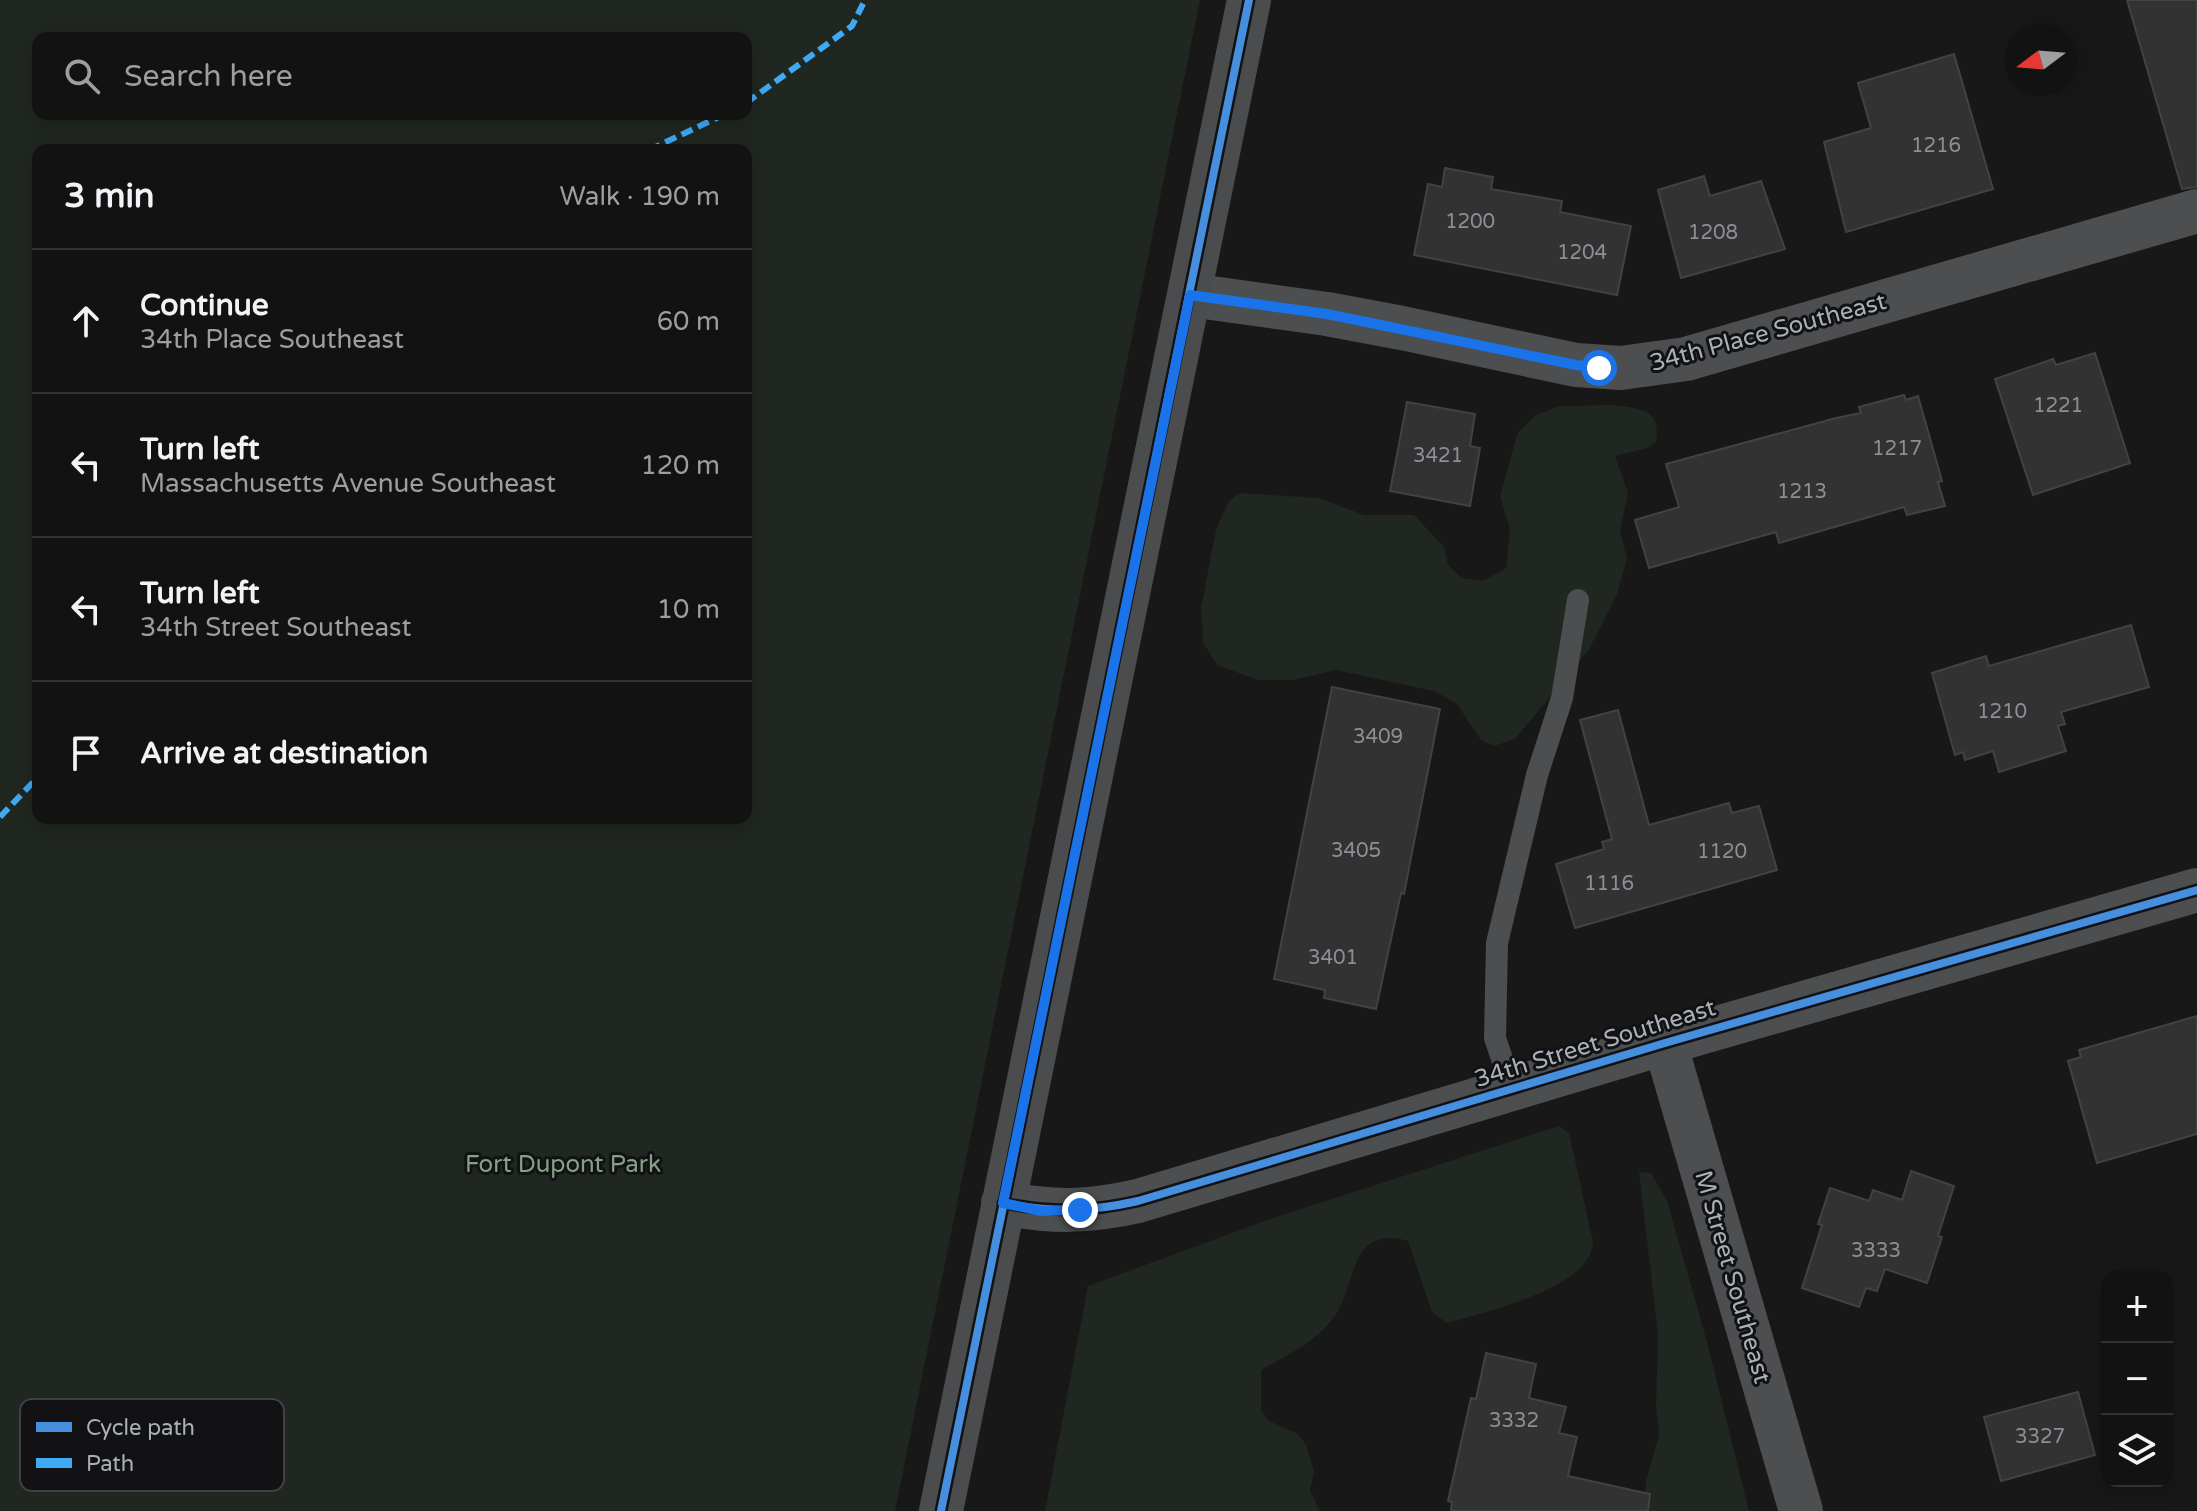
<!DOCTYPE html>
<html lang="en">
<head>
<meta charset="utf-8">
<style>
	:root { --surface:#121212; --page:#1f2020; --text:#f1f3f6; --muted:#9c9e9f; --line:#313232 }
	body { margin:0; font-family:"Varela Round",sans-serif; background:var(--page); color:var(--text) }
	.controls { position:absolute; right:24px; bottom:24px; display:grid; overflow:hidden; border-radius:16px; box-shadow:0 4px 20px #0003 }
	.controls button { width:72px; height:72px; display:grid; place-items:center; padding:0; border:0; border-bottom:2px solid var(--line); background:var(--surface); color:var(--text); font:40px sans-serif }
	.compass { position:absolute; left:2005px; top:24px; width:72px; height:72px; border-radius:50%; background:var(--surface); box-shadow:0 4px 20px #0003; rotate:254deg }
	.stop { position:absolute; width:24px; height:24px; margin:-18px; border:6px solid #1a73e8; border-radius:50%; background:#fff }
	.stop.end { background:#1a73e8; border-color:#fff; box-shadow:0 2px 8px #0008 }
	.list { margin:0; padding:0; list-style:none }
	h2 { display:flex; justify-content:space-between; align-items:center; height:104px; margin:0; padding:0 32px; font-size:34px }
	h2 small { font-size:26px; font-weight:400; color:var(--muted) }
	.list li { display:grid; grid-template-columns:52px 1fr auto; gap:24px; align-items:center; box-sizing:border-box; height:144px; padding:0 32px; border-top:2px solid var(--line) }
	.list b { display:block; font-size:30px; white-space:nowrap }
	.list p { margin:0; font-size:26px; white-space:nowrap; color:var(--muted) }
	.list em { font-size:26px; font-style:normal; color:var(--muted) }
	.icon { flex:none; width:44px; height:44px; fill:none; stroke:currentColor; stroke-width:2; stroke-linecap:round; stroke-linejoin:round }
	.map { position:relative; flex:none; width:2197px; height:1511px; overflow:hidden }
	.search { position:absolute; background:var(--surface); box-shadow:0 4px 20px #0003; left:32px; top:32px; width:720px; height:88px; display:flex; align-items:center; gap:20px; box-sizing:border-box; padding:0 28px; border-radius:16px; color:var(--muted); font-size:30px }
	.panel { position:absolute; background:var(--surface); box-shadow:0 4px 20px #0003; left:32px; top:144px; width:720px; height:680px; border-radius:16px }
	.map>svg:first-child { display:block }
	.green { fill:#202620; fill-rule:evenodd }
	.building { fill:#323233; stroke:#404244; stroke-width:2 }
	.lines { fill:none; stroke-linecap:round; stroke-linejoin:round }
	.lane { stroke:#4c4e50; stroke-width:22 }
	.street { stroke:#4c4e50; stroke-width:44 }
	.secondary { stroke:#4b4c4e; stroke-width:44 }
	.quiet { stroke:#3fa9f5; stroke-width:6; stroke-dasharray:12 6; stroke-linecap:butt }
	.cycleway-casing { stroke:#121214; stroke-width:13 }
	.cycleway { stroke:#468fdf; stroke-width:8 }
	.route { stroke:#1a73e8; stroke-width:10 }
	.labels { text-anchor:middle; stroke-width:6; stroke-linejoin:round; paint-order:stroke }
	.number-label { font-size:20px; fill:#8c9096 }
	.street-label { font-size:24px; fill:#aab0b7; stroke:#121214 }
	.park-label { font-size:24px; fill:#84a183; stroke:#121214 }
	.key { fill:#121214; stroke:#404145; stroke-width:2 }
	.key-label { font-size:22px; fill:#aab0b7 }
</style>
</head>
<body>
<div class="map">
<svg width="2197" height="1511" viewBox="0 0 2197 1511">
	<rect width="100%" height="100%" fill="#181818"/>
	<!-- green -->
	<g class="green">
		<path d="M0 0H1200L895 1511H0ZM746 38V114H38V38ZM38 150H746V818H38Z"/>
		<path d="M1615 405C1640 409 1662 409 1656 442L1647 448 1615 456 1628 493 1620 532 1627 558 1617 595 1588 651 1515 739 1494 746 1481 740 1456 703 1434 691 1336 670 1293 680H1258L1217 665 1203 642 1201 609 1216 529 1229 501 1239 493 1319 498 1364 515H1414L1444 547 1448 565 1462 578 1483 581 1506 568 1510 529 1500 496 1518 432 1536 415 1560 406Z"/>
		<path d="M1559 1126 1569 1133 1593 1242C1591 1289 1483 1312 1447 1323L1432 1312 1408 1241C1347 1223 1357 1290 1332 1320 1312 1344 1287 1355 1261 1370V1410L1269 1421 1296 1433 1306 1444 1314 1471 1310 1491 1320 1511H1045L1088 1286 1273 1218Z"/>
		<polygon points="1639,1172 1651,1173 1667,1201 1707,1342 1749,1511 1643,1511 1646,1481 1659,1436 1656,1406 1658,1334"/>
	</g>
	<!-- building -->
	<g class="building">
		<polygon points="2127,0 2197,0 2197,187 2182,189"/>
		<polygon points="1954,54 1993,189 1846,232 1824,142 1871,128 1858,83"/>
		<polygon points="1445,168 1493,177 1491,189 1562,201 1560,212 1631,226 1617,295 1414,255 1428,184 1442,187"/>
		<polygon points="1704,176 1710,196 1761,181 1785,249 1681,278 1658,190"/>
		<polygon points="2095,353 2130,463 2033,495 1995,379 2053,359 2056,365"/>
		<polygon points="1904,395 1906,400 1918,396 1942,481 1938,482 1945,506 1907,515 1904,507 1779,543 1776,532 1649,568 1635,520 1679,507 1666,464 1836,418 1861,413 1859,407"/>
		<polygon points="1407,402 1475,414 1470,446 1480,448 1470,506 1390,491"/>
		<polygon points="2131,625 2149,687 2061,712 2065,724 2058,726 2066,751 1999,772 1993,751 1965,760 1963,752 1955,755 1932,673 1986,656 1989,666"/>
		<polygon points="1332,687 1440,709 1404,894 1401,893 1376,1009 1324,998 1325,990 1274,979"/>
		<polygon points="1618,710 1649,825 1729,803 1732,813 1759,806 1777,870 1575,928 1556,864 1604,849 1602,842 1612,839 1580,720"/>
		<polygon points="2197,1016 2197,1134 2097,1163 2068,1061 2081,1057 2079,1050"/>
		<polygon points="1911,1171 1954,1186 1938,1236 1942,1237 1927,1283 1885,1269 1877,1291 1866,1288 1859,1307 1802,1288 1822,1225 1818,1224 1830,1188 1869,1201 1873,1190 1902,1200"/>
		<polygon points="1486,1353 1536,1364 1529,1398 1566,1407 1559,1433 1577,1437 1568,1476 1650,1494 1648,1511 1451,1511 1452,1502 1448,1501 1471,1398 1476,1399"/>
		<polygon points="2078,1392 2095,1455 2001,1481 1984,1417"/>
	</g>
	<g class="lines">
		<!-- lane -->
		<polyline class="lane" points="1512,1088 1495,1038 1497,943 1537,775 1562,698 1578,600"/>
		<!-- street -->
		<g class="street">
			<polyline points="1190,295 1327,314 1402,328 1576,365 1621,368 1686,359 2197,211"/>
			<polyline points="1665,1043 1801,1511"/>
			<path d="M1003 1203C1052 1213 1089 1212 1138 1201L1665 1043 2197 890"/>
		</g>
		<!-- secondary -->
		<polyline class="secondary" points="941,1511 1249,0"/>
		<!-- quiet -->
		<g class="quiet">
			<polyline points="746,103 852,26 865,0"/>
			<polyline points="649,150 725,114"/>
			<polyline points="0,817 38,777"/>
		</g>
		<defs>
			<g id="cycleway">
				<path d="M1003 1203C1052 1213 1089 1212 1138 1201L1665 1043 2197 890"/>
				<polyline points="941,1511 1249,0"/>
			</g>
		</defs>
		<!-- cycleway casing -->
		<use href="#cycleway" class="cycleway-casing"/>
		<!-- cycleway -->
		<use href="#cycleway" class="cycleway"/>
	</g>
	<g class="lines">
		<!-- route -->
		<polyline class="route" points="1080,1210 1041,1211 1003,1203 1190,295 1327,314 1576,365 1599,368"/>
	</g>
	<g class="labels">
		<!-- number labels -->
		<g class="number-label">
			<text x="1936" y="152">1216</text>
			<text x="1470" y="228">1200</text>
			<text x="1713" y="239">1208</text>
			<text x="1582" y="259">1204</text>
			<text x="2058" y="412">1221</text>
			<text x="1897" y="455">1217</text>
			<text x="1438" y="462">3421</text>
			<text x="1802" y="498">1213</text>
			<text x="2002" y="718">1210</text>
			<text x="1378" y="743">3409</text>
			<text x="1356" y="857">3405</text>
			<text x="1722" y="858">1120</text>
			<text x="1609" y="890">1116</text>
			<text x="1333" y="964">3401</text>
			<text x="1876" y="1257">3333</text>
			<text x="1514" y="1427">3332</text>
			<text x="2040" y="1443">3327</text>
		</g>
		<!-- street labels -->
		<g class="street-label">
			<text transform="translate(1768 332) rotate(-15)" y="8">34th Place Southeast</text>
			<text transform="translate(1595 1043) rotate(-17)" y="8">34th Street Southeast</text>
			<text transform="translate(1733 1277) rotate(74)" y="8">M Street Southeast</text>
		</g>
		<!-- park labels -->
		<g class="park-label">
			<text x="563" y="1172">Fort Dupont Park</text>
		</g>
	</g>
	<!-- legend -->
	<rect x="20" y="1399" width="264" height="92" rx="12" class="key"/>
	<rect x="36" y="1422" width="36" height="10" fill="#468fdf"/>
	<rect x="36" y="1458" width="36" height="10" fill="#3fa9f5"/>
	<g class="key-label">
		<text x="86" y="1435">Cycle path</text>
		<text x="86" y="1471">Path</text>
	</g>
</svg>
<div class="controls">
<button>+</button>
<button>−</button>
<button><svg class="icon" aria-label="layers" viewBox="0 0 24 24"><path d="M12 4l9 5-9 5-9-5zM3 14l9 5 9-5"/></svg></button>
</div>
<svg class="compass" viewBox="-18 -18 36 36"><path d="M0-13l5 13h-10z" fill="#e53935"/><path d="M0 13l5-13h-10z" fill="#9c9e9f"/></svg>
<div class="stop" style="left:1599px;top:368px"></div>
<div class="stop end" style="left:1080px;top:1210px"></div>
<div class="search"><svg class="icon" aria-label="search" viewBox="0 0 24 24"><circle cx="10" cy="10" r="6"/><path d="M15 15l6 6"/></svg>Search here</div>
<section class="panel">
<h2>3 min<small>Walk · 190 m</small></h2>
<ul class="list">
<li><svg class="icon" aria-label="ahead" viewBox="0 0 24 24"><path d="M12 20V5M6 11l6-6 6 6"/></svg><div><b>Continue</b><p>34th Place Southeast</p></div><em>60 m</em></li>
<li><svg class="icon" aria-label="left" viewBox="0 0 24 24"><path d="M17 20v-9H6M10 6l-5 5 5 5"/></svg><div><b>Turn left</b><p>Massachusetts Avenue Southeast</p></div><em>120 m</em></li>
<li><svg class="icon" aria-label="left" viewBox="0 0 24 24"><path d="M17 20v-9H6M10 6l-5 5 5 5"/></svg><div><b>Turn left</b><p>34th Street Southeast</p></div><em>10 m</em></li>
<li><svg class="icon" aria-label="arrive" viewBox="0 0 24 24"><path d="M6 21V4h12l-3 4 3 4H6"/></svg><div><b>Arrive at destination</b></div></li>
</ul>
</section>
</div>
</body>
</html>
